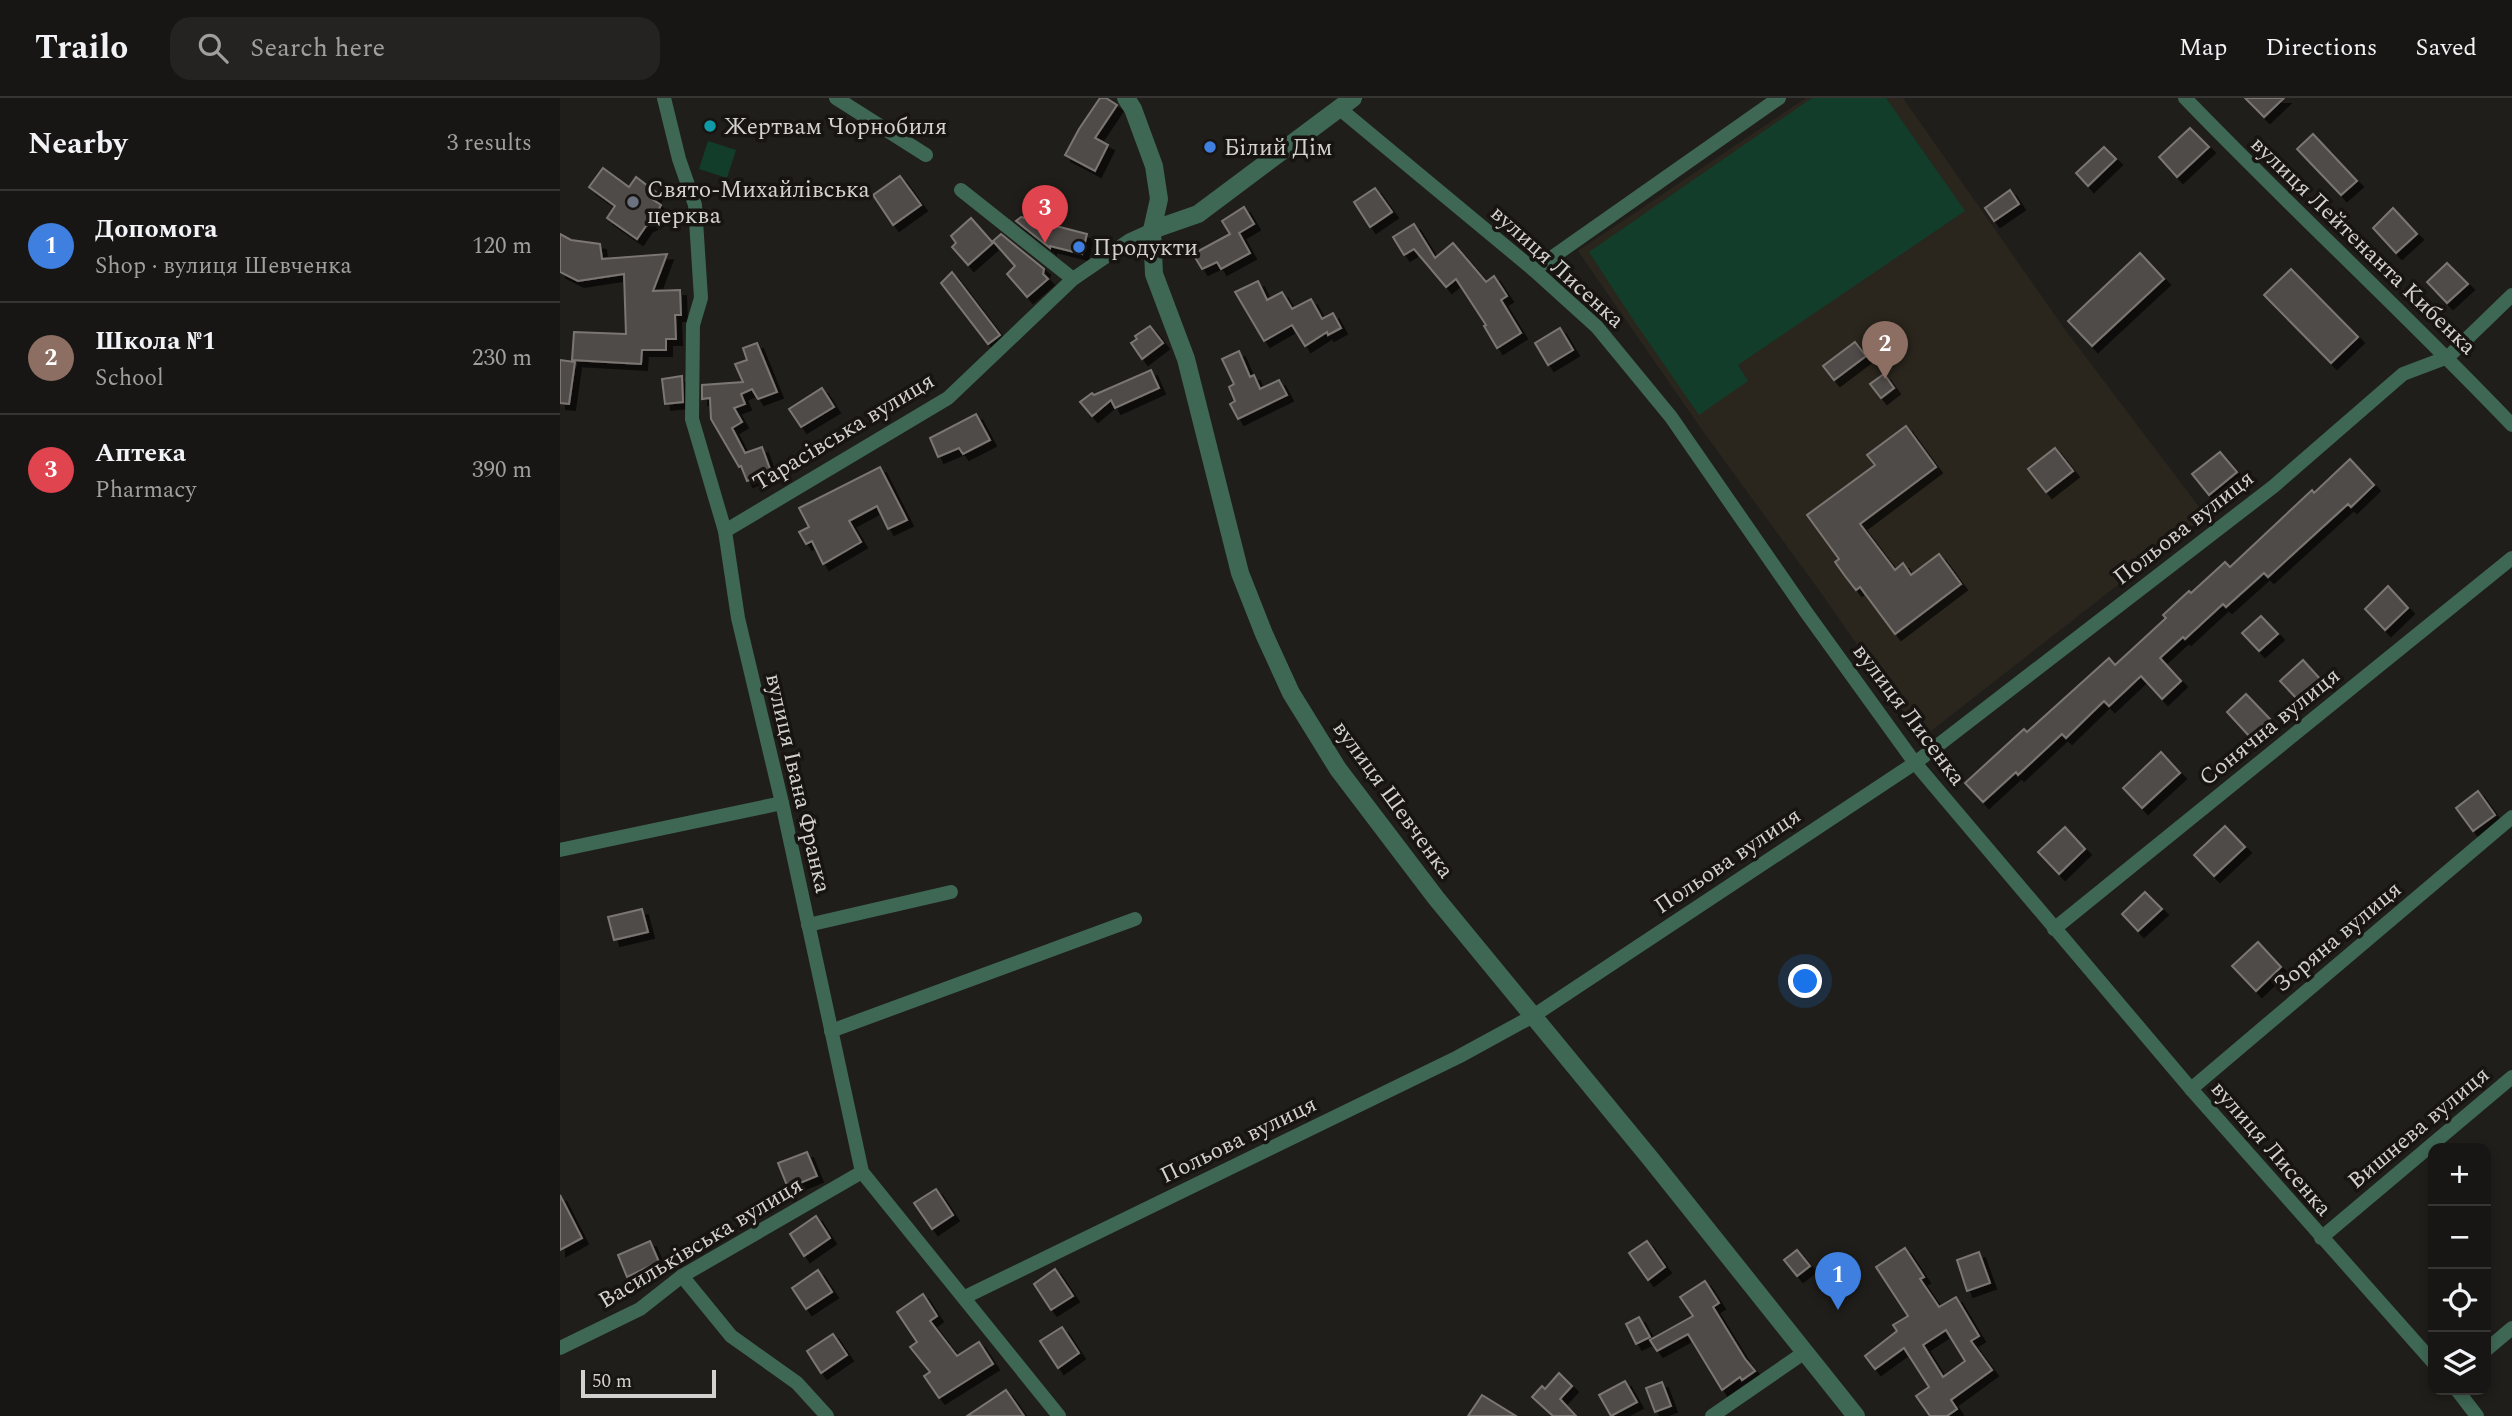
<!DOCTYPE html>
<html lang="en">
<head>
<meta charset="utf-8">
<style>
	:root { --surface:#181614; --page:#252322; --text:#f1f3f6; --muted:#9f9fa0; --line:#363534; --accent:#bfa8f4 }
	body { margin:0; font-family:Spectral,serif; background:var(--page); color:var(--text) }
	.controls { position:absolute; right:21px; bottom:21px; display:grid; overflow:hidden; border-radius:14px; box-shadow:0 4px 10px #0003 }
	.controls button { width:63px; height:63px; display:grid; place-items:center; padding:0; border:0; border-bottom:2px solid var(--line); background:var(--surface); color:var(--text); font:35px sans-serif }
	.scale { position:absolute; left:21px; bottom:18px; width:135px; box-sizing:border-box; padding-left:7px; border:4px solid #d4d2d0; border-top:0; font-size:19px; line-height:24px; white-space:nowrap; color:#d4d2d0; -webkit-text-stroke:5px #171411; paint-order:stroke }
	.you { position:absolute; left:1246px; top:884px; width:24px; height:24px; margin:-18px; border:5px solid #fff; border-radius:50%; background:#1a73e8; box-shadow:0 0 0 10px #1a73e833 }
	.badge { display:grid; place-items:center; width:46px; height:46px; border-radius:50%; background:var(--accent); color:#fff; font-size:23px; font-weight:700 }
	.pin { position:absolute; translate:-50% -58px; filter:drop-shadow(0 2px 4px #0008) }
	.pin::after { content:''; position:absolute; top:37px; width:24px; height:21px; background:inherit; clip-path:polygon(0 0,100% 0,50% 100%) }
	.list { margin:0; padding:0; list-style:none }
	h2 { display:flex; justify-content:space-between; align-items:center; height:91px; margin:0; padding:0 28px; font-size:30px }
	h2 small { font-size:23px; font-weight:400; color:var(--muted) }
	.list li { display:grid; grid-template-columns:46px 1fr auto; gap:21px; align-items:center; box-sizing:border-box; height:112px; padding:0 28px; border-top:2px solid var(--line) }
	.list b { display:block; font-size:26px; white-space:nowrap }
	.list p { margin:0; font-size:23px; white-space:nowrap; color:var(--muted) }
	.list em { font-size:23px; font-style:normal; color:var(--muted) }
	.icon { flex:none; width:38px; height:38px; fill:none; stroke:currentColor; stroke-width:2; stroke-linecap:round; stroke-linejoin:round }
	.map { position:relative; flex:none; width:1952px; height:1318px; overflow:hidden }
	header { display:flex; align-items:center; gap:42px; box-sizing:border-box; height:98px; padding:0 35px; background:var(--surface); border-bottom:2px solid var(--line) }
	header strong { font-size:33px }
	nav { display:flex; gap:38px; margin-inline-start:auto; font-size:24px }
	.search { width:490px; height:63px; background:var(--page); display:flex; align-items:center; gap:18px; box-sizing:border-box; padding:0 24px; border-radius:21px; color:var(--muted); font-size:26px }
	main { display:flex }
	aside { flex:1; background:var(--surface) }
	.map>svg:first-child { display:block }
	.built { fill:#2a261d }
	.green { fill:#123d2a }
	.building { fill:#504b48; stroke:#7b7672; stroke-width:2; fill-rule:evenodd; filter:url(#shadow) }
	.lines { fill:none; stroke-linecap:round; stroke-linejoin:round }
	.minor { stroke:#3e6754; stroke-width:14 }
	.tertiary { stroke:#3e6754; stroke-width:18 }
	.culture-dot { fill:#0f9aa8; stroke:#171411; stroke-width:2.5 }
	.shop-dot { fill:#3f7fe0; stroke:#171411; stroke-width:2.5 }
	.worship-dot { fill:#6b7280; stroke:#171411; stroke-width:2.5 }
	.labels { text-anchor:middle; stroke-width:7; stroke-linejoin:round; paint-order:stroke }
	.poi-label { font-size:23px; fill:#d4d2d0; stroke:#171411; text-anchor:start }
	.street-label { font-size:23px; fill:#d4d2d0; stroke:#171411 }
</style>
</head>
<body>
<header>
<strong>Trailo</strong>
<div class="search"><svg class="icon" aria-label="search" viewBox="0 0 24 24"><circle cx="10" cy="10" r="6"/><path d="M15 15l6 6"/></svg>Search here</div>
<nav><a>Map</a><a>Directions</a><a>Saved</a></nav>
</header>
<main>
<aside>
<h2>Nearby<small>3 results</small></h2>
<ul class="list">
<li><span class="badge" style="background:#3f7fe0">1</span><div><b>Допомога</b><p>Shop · вулиця Шевченка</p></div><em>120 m</em></li>
<li><span class="badge" style="background:#8d6e63">2</span><div><b>Школа №1</b><p>School</p></div><em>230 m</em></li>
<li><span class="badge" style="background:#e0444e">3</span><div><b>Аптека</b><p>Pharmacy</p></div><em>390 m</em></li>
</ul>
</aside>
<div class="map">
<svg width="1952" height="1318" viewBox="0 0 1952 1318">
	<defs>
		<filter id="shadow"><feDropShadow dx="6" dy="6" stdDeviation="0" flood-color="#0009"/></filter>
	</defs>
	<rect width="100%" height="100%" fill="#201e1a"/>
	<!-- built -->
	<polygon class="built" points="1246,0 1343,0 1506,233 1646,418 1362,640 1264,499 1140,329 1018,153"/>
	<!-- green -->
	<g class="green">
		<polygon points="1252,0 1326,0 1405,113 1178,267 1188,283 1139,317 1072,220 1029,154"/>
		<polygon points="148,43 176,52 167,80 139,71"/>
	</g>
	<!-- building -->
	<g class="building">
		<polygon points="540,0 546,0 557,7 535,40 548,47 535,73 505,57 519,31"/>
		<polygon points="1685,0 1724,0 1704,19"/>
		<polygon points="1630,30 1649,49 1617,79 1599,59"/>
		<polygon points="1753,36 1797,83 1781,97 1737,51"/>
		<polygon points="1544,49 1556,61 1528,88 1516,75"/>
		<polygon points="43,70 69,89 76,79 97,95 92,101 101,107 98,113 97,122 86,128 77,141 47,120 55,108 29,89"/>
		<polygon points="340,78 361,107 333,127 313,97"/>
		<polygon points="815,90 832,114 810,129 794,104"/>
		<polygon points="1450,92 1459,106 1434,123 1425,110"/>
		<polygon points="684,109 694,126 679,135 690,155 661,171 657,164 642,171 633,156 670,136 662,123"/>
		<polygon points="1833,110 1857,136 1836,155 1813,130"/>
		<polygon points="461,119 527,136 522,156 490,148 490,150 456,123"/>
		<polygon points="411,120 433,145 408,167 392,149 396,145 391,138"/>
		<polygon points="854,126 875,160 893,145 926,184 934,178 947,198 941,202 961,235 937,250 924,228 926,227 896,181 886,189 854,151 844,157 833,139"/>
		<polygon points="0,136 11,142 40,146 42,161 107,156 93,193 120,192 121,217 115,217 116,241 106,241 106,252 82,252 81,266 12,262 14,234 66,236 64,176 18,183 0,174"/>
		<polygon points="441,136 484,171 483,176 488,181 467,199 447,176 455,168 433,143"/>
		<polygon points="1580,155 1604,181 1532,248 1508,223"/>
		<polygon points="1887,165 1908,186 1887,205 1867,184"/>
		<polygon points="1731,171 1798,239 1771,265 1704,197"/>
		<polygon points="392,174 440,237 428,246 381,185"/>
		<polygon points="698,183 707,202 722,194 732,211 751,201 762,221 773,215 781,230 768,237 767,234 745,248 732,227 704,243 675,194"/>
		<polygon points="590,228 603,245 582,261 571,245 577,241 575,238"/>
		<polygon points="1000,230 1013,252 988,267 975,245"/>
		<polygon points="1295,244 1306,258 1274,282 1263,268"/>
		<polygon points="197,245 217,294 198,301 192,291 181,296 185,306 174,310 182,324 172,330 185,355 202,349 211,374 187,383 181,368 179,369 151,321 150,300 142,301 142,287 183,284 175,266 187,262 183,250"/>
		<polygon points="679,253 690,279 694,277 700,291 719,282 727,297 678,321 670,306 675,303 669,289 674,286 662,261"/>
		<polygon points="0,262 15,264 9,306 0,305"/>
		<polygon points="591,272 599,290 555,310 551,302 532,318 520,304 532,295 534,297"/>
		<polygon points="1324,276 1334,290 1321,300 1310,286"/>
		<polygon points="122,278 123,304 105,306 102,281"/>
		<polygon points="262,290 274,309 241,329 229,311"/>
		<polygon points="416,316 430,342 403,356 399,350 378,359 370,340"/>
		<polygon points="1346,328 1376,369 1300,426 1335,472 1343,465 1351,477 1379,456 1401,486 1335,536 1300,489 1296,492 1285,478 1275,464 1279,461 1247,417 1315,367 1307,357"/>
		<polygon points="1495,350 1513,373 1486,394 1468,371"/>
		<polygon points="1660,354 1677,374 1649,397 1632,376"/>
		<polygon points="1790,361 1814,387 1791,409 1788,406 1708,479 1704,475 1666,509 1663,506 1625,541 1623,539 1600,560 1621,583 1602,601 1581,578 1549,608 1544,603 1506,640 1502,636 1458,677 1456,674 1423,704 1405,685 1464,631 1467,634 1549,560 1555,567 1606,520 1603,517 1629,493 1631,495 1665,464 1670,469 1752,392 1754,395"/>
		<polygon points="320,369 347,422 328,431 317,408 289,423 301,444 263,466 252,443 246,446 239,434 249,429 239,410"/>
		<polygon points="1828,488 1848,510 1825,532 1805,511"/>
		<polygon points="1701,518 1718,536 1699,553 1682,535"/>
		<polygon points="1743,562 1761,582 1739,603 1720,583"/>
		<polygon points="1686,596 1710,621 1690,639 1667,614"/>
		<polygon points="1601,654 1620,675 1582,710 1563,690"/>
		<polygon points="1918,693 1935,717 1913,733 1896,710"/>
		<polygon points="1665,728 1685,749 1654,778 1634,757"/>
		<polygon points="1505,729 1525,751 1499,776 1478,754"/>
		<polygon points="1585,794 1602,811 1578,833 1562,816"/>
		<polygon points="82,811 88,834 54,842 48,819"/>
		<polygon points="1698,844 1721,869 1696,893 1672,868"/>
		<polygon points="247,1054 257,1078 228,1090 218,1065"/>
		<polygon points="376,1091 393,1117 372,1131 354,1105"/>
		<polygon points="0,1097 22,1140 0,1152"/>
		<polygon points="256,1118 270,1140 244,1158 230,1136"/>
		<polygon points="90,1143 99,1164 67,1179 58,1157"/>
		<polygon points="1087,1143 1105,1169 1088,1182 1069,1155"/>
		<path d="M1345 1150 1364 1179 1360 1181 1379 1209 1396 1199 1419 1238 1411 1243 1432 1272 1391 1302 1397 1311 1387 1318H1370L1356 1298 1369 1289 1344 1250 1315 1271 1305 1258 1337 1233 1333 1227 1348 1218 1316 1169ZM1386 1232 1405 1263 1383 1279 1363 1247Z"/>
		<polygon points="1237,1152 1250,1168 1237,1178 1224,1162"/>
		<polygon points="1419,1154 1430,1185 1407,1193 1397,1162"/>
		<polygon points="495,1171 513,1198 491,1212 474,1186"/>
		<polygon points="258,1172 272,1194 246,1211 232,1190"/>
		<polygon points="1145,1183 1159,1205 1153,1209 1185,1261 1195,1273 1182,1282 1180,1279 1162,1292 1128,1236 1097,1253 1090,1242 1133,1218 1120,1199"/>
		<polygon points="363,1196 377,1218 370,1223 397,1258 419,1244 433,1266 379,1300 364,1278 370,1274 350,1249 357,1244 337,1214"/>
		<polygon points="1079,1219 1090,1239 1076,1246 1066,1226"/>
		<polygon points="502,1229 519,1255 498,1270 480,1243"/>
		<polygon points="273,1236 287,1257 261,1275 247,1253"/>
		<polygon points="999,1275 1012,1288 1000,1301 1016,1318 993,1318 972,1299 982,1288 985,1291"/>
		<polygon points="1065,1283 1077,1304 1051,1318 1039,1297"/>
		<polygon points="1102,1284 1111,1308 1095,1314 1086,1290"/>
		<polygon points="446,1292 464,1318 407,1318"/>
		<polygon points="922,1297 956,1318 908,1318"/>
	</g>
	<g class="lines">
		<!-- minor -->
		<g class="minor">
			<polyline points="104,0 119,61 135,107 141,200 133,227 132,321 165,433 178,520 222,705 302,1074 499,1318"/>
			<polyline points="276,0 366,57"/>
			<path d="M1625 0C1732 111 1845 215 1952 327"/>
			<polyline points="780,11 974,172 1037,229 1111,319 1246,514 1355,665 1631,991 1873,1264"/>
			<polyline points="401,92 513,181"/>
			<polyline points="974,172 1219,0"/>
			<polyline points="165,433 388,300 513,181 570,142 592,132"/>
			<polyline points="0,752 222,705"/>
			<polyline points="248,827 391,794"/>
			<polyline points="1494,831 1952,460"/>
			<polyline points="271,933 575,821"/>
			<polyline points="1631,991 1952,719"/>
			<polyline points="1761,1140 1952,979"/>
			<polyline points="122,1178 171,1238 237,1285 267,1318"/>
			<polyline points="405,1199 898,959 973,918 1355,665 1714,388 1843,276 1888,259 1952,197"/>
			<polyline points="0,1250 80,1211 122,1178 302,1074"/>
			<polyline points="1926,1252 1952,1230"/>
			<polyline points="1897,1292 1917,1318"/>
			<polyline points="1152,1318 1245,1254"/>
		</g>
		<!-- tertiary -->
		<g class="tertiary">
			<polyline points="566,0 573,11 594,68 599,101 592,132 594,176 626,261 680,475 704,536 731,595 778,671 876,800 1090,1060 1296,1318"/>
			<polyline points="592,132 638,116 793,0"/>
		</g>
	</g>
	<!-- markers -->
	<circle class="culture-dot" cx="150" cy="28" r="7"/>
	<g class="shop-dot">
		<circle cx="650" cy="49" r="7"/>
		<circle cx="519" cy="149" r="7"/>
	</g>
	<circle class="worship-dot" cx="73" cy="104" r="7"/>
	<g class="labels">
		<!-- poi labels -->
		<g class="poi-label">
			<text x="164" y="36">Жертвам Чорнобиля</text>
			<text x="664" y="57">Білий Дім</text>
			<text x="87" y="99">Свято-Михайлівська<tspan x="87" dy="26">церква</tspan></text>
			<text x="533" y="157">Продукти</text>
		</g>
		<!-- street labels -->
		<g class="street-label">
			<text transform="translate(1804 147) rotate(44)" y="8">вулиця Лейтенанта Кибенка</text>
			<text transform="translate(998 168) rotate(42)" y="8">вулиця Лисенка</text>
			<text transform="translate(283 333) rotate(-31)" y="8">Тарасівська вулиця</text>
			<text transform="translate(1623 429) rotate(-38)" y="8">Польова вулиця</text>
			<text transform="translate(1350 616) rotate(53)" y="8">вулиця Лисенка</text>
			<text transform="translate(1709 628) rotate(-39)" y="8">Сонячна вулиця</text>
			<text transform="translate(239 685) rotate(77)" y="8">вулиця Івана Франка</text>
			<text transform="translate(834 701) rotate(54)" y="8">вулиця Шевченка</text>
			<text transform="translate(1167 762) rotate(-34)" y="8">Польова вулиця</text>
			<text transform="translate(1777 838) rotate(-40)" y="8">Зоряна вулиця</text>
			<text transform="translate(1858 1029) rotate(-40)" y="8">Вишнева вулиця</text>
			<text transform="translate(678 1041) rotate(-26)" y="8">Польова вулиця</text>
			<text transform="translate(1712 1050) rotate(49)" y="8">вулиця Лисенка</text>
			<text transform="translate(140 1144) rotate(-31)" y="8">Васильківська вулиця</text>
		</g>
	</g>
</svg>
<div class="controls">
<button>+</button>
<button>−</button>
<button><svg class="icon" aria-label="locate" viewBox="0 0 24 24"><circle cx="12" cy="12" r="6"/><path d="M12 2v4M12 18v4M2 12h4M18 12h4"/></svg></button>
<button><svg class="icon" aria-label="layers" viewBox="0 0 24 24"><path d="M12 4l9 5-9 5-9-5zM3 14l9 5 9-5"/></svg></button>
</div>
<div class="scale">50 m</div>
<div class="you"></div>
<div class="pin badge" style="left:1278px;top:1212px;background:#3f7fe0">1</div>
<div class="pin badge" style="left:1325px;top:281px;background:#8d6e63">2</div>
<div class="pin badge" style="left:485px;top:145px;background:#e0444e">3</div>
</div>
</main>
</body>
</html>
